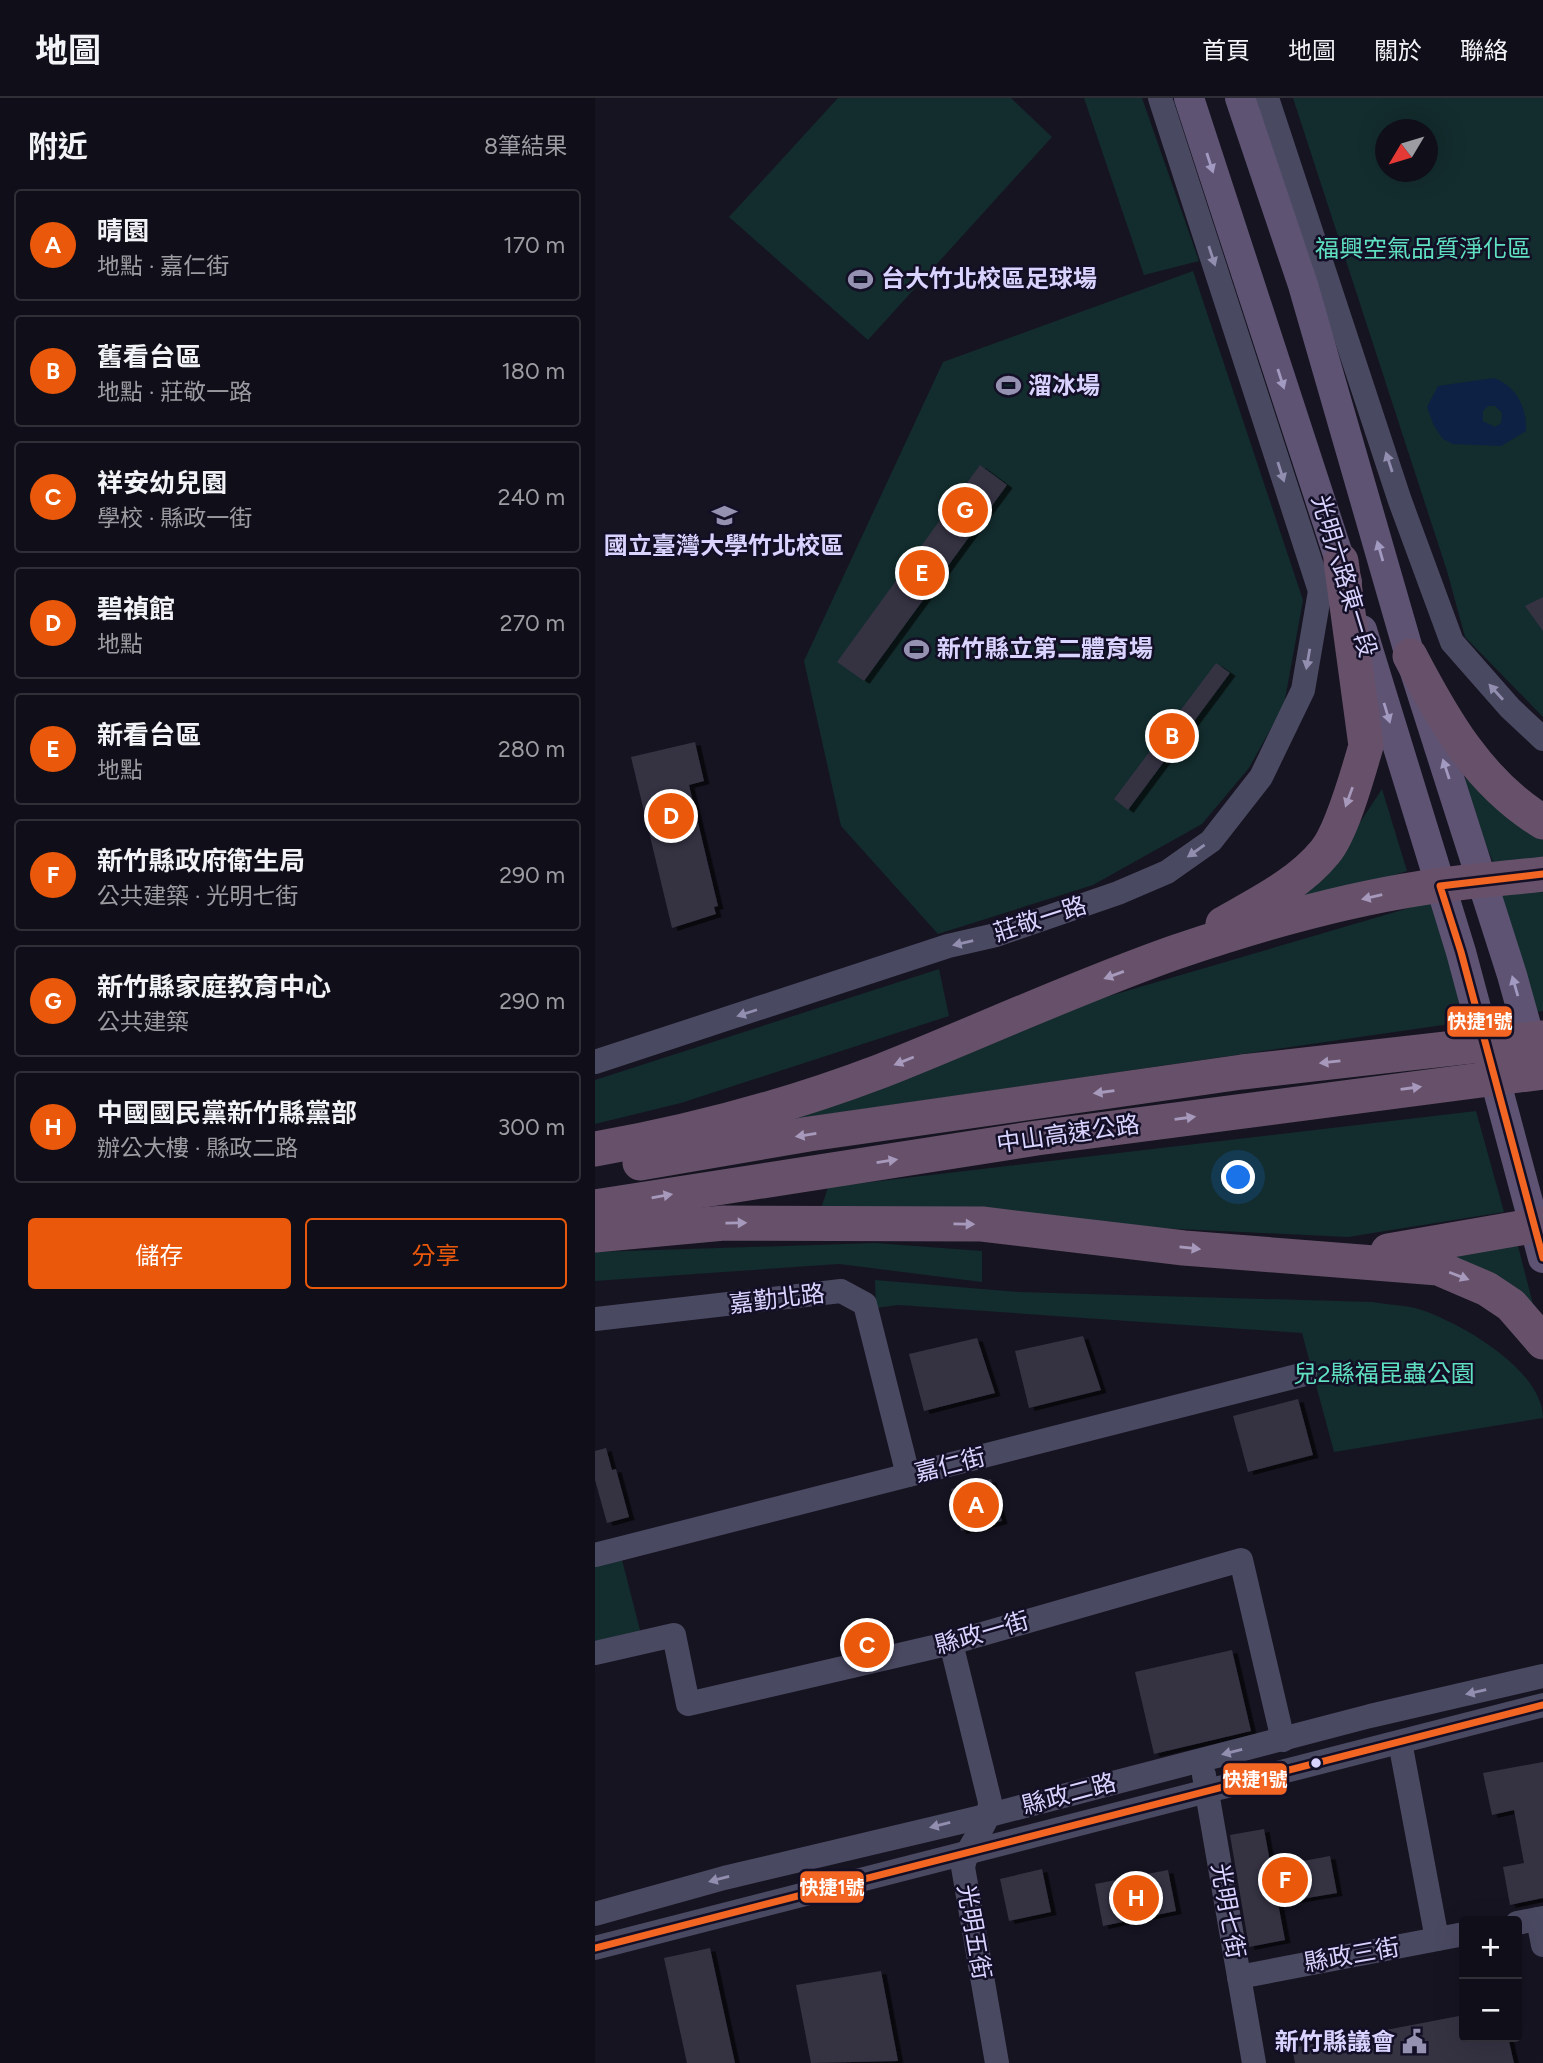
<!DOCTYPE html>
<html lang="zh-TW">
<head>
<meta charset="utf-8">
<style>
	:root { --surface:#100f19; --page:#191822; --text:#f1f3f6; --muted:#9c9ca2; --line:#302f38; --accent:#ea580c }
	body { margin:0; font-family:Figtree,"Noto Sans TC",sans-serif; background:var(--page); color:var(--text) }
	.controls { position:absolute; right:21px; bottom:21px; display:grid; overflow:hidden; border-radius:7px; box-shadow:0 7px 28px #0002 }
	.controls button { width:63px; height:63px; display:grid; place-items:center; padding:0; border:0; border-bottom:2px solid var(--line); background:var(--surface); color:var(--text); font:35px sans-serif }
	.compass { position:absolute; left:780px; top:21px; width:63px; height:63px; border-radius:50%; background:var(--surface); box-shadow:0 7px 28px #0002; rotate:232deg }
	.you { position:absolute; left:644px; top:1080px; width:24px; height:24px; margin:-18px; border:5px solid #fff; border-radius:50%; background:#1a73e8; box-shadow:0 0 0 10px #1a73e833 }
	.badge { display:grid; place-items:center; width:46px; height:46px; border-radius:50%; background:var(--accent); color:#fff; font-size:23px; font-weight:700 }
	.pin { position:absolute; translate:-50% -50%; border:4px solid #fff; box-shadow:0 2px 7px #0006 }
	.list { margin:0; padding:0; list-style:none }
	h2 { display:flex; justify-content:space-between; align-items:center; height:91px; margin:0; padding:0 28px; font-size:30px }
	h2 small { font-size:23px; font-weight:400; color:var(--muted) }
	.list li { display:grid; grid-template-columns:46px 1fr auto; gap:21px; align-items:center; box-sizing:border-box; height:112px; margin:0 14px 14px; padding:0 14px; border:2px solid var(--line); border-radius:7px }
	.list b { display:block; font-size:26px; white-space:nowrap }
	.list p { margin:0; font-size:23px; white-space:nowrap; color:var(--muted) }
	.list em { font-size:23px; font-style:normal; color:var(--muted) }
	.actions { display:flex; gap:14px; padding:21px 28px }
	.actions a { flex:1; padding:16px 0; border:2px solid var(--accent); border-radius:7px; text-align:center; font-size:24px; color:var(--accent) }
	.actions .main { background:var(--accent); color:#fff }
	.map { position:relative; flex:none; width:948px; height:1965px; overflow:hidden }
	header { display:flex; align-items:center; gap:42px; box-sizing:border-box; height:98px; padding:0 35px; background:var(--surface); border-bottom:2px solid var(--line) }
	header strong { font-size:33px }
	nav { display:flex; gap:38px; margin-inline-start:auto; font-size:24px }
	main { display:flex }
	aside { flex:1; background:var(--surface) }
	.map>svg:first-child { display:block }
	.green { fill:#132c2d; fill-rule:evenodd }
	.water { fill:#0d2144; fill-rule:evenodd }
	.building { fill:#343243; filter:url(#shadow) }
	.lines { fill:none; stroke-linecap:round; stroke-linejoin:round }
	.minor { stroke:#4a4962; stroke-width:24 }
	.major { stroke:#5e5373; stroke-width:30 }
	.highway { stroke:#67516a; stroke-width:35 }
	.bus-1-casing { stroke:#130f26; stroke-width:12 }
	.bus-1 { stroke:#f26522; stroke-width:7 }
	.oneway { fill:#a29ac0 }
	.oneway2 { fill:#928eb0 }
	.oneway3 { fill:#a699bc }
	.bus-dot { fill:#d9d4ff; stroke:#130f26; stroke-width:2.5 }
	.labels { text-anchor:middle; stroke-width:5; stroke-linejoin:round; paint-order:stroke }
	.park-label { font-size:24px; fill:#5fe0c0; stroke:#130f26 }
	.poi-label { font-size:24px; font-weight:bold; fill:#d9d4ff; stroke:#130f26; text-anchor:start }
	.street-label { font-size:24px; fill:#d9d4ff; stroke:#130f26 }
	.line-badge { stroke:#130f26; stroke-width:2.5 }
	.badge-label { font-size:19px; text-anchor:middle; font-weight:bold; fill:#fff }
</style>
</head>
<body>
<header>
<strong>地圖</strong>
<nav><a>首頁</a><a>地圖</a><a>關於</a><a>聯絡</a></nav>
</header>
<main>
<aside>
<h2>附近<small>8筆結果</small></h2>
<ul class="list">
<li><span class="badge">A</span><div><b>晴園</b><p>地點 · 嘉仁街</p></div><em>170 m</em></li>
<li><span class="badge">B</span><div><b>舊看台區</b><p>地點 · 莊敬一路</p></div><em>180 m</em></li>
<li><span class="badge">C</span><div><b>祥安幼兒園</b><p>學校 · 縣政一街</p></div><em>240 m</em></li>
<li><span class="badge">D</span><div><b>碧禎館</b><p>地點</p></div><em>270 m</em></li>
<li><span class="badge">E</span><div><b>新看台區</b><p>地點</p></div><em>280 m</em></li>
<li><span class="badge">F</span><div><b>新竹縣政府衛生局</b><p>公共建築 · 光明七街</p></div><em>290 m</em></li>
<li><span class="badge">G</span><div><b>新竹縣家庭教育中心</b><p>公共建築</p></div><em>290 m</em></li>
<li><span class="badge">H</span><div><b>中國國民黨新竹縣黨部</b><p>辦公大樓 · 縣政二路</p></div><em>300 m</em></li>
</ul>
<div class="actions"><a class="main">儲存</a><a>分享</a></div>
</aside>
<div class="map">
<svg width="948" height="1965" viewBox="0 0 948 1965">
	<defs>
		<filter id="shadow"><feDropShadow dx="5.5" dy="3" stdDeviation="0" flood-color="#0009"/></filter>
	</defs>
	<rect width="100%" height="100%" fill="#161421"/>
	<!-- green -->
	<g class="green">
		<polygon points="243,0 416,0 457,39 273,242 134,119"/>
		<polygon points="489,0 547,0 604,163 549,177"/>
		<path d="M698 0H948V619L870 539 852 473ZM790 32H832V74H790Z"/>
		<polygon points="598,173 708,502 689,607 654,670 607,726 498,787 343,836 246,728 209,563 348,264"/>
		<polygon points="859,671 948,742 948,762 898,764"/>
		<polygon points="787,691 812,773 689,813 754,741"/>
		<polygon points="948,794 948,913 940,914 905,796"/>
		<polygon points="841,802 869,924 172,1025 504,901"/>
		<polygon points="344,871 354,918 86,1005 0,1026 0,982"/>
		<polygon points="881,1013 909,1114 753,1139 225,1114 233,1089"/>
		<polygon points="280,1145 387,1153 387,1184 244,1166 0,1183 0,1154"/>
		<polygon points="923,1148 939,1210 851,1158"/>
		<path d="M280 1182 424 1194 778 1204C793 1207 811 1207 827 1212 867 1226 948 1272 948 1320L739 1354 707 1235 303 1207 281 1210Z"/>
		<polygon points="26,1458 47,1540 0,1552 0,1465"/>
	</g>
	<!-- water -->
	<path class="water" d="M899 280C921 288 932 309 931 333L906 348 858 346 848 341 839 328 832 309 843 288ZM893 308H900L907 315 906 325 900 329 888 323V313Z"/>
	<!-- building -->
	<g class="building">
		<polygon points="385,367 412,387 269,583 242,564"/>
		<polygon points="948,499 948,533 930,508"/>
		<polygon points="621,565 635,575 533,712 519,701"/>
		<polygon points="100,644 109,683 94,687 123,808 119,809 121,816 77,830 36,659"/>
		<polygon points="488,1238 506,1292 434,1310 420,1253"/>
		<polygon points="382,1240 400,1295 329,1313 314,1256"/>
		<polygon points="703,1301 718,1357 653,1374 638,1318"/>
		<polygon points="11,1350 17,1372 21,1371 34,1419 12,1425 0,1382 0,1353"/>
		<polygon points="396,1381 407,1423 366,1433 356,1391"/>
		<polygon points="637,1552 656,1633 559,1656 540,1574"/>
		<polygon points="948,1664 948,1800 915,1807 908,1769 929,1765 919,1712 897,1717 888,1675"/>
		<polygon points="669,1731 676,1769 735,1758 742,1795 683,1805 690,1842 654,1849 635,1737"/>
		<polygon points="447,1771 456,1814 414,1823 405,1781"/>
		<polygon points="573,1772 581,1813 508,1828 500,1786"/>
		<polygon points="115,1850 140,1965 92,1965 69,1860"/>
		<polygon points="286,1873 303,1963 216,1965 201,1887"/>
		<polygon points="869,1917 869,1939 913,1939 919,1965 700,1965 697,1950"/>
	</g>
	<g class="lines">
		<!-- minor -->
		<g class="minor">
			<polyline points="672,0 805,403 857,544 915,610 948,641"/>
			<polyline points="0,964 353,848 401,837 523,795 572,774 616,743 666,679 708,592 725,493 565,0"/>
			<polyline points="0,1221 246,1193 270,1206 313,1377"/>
			<polyline points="0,1457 710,1276"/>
			<path d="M356 1545 395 1704C395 1728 372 1745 368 1769L402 1965"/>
			<polyline points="0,1555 79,1537 93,1606 356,1545 646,1462 688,1642"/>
			<polyline points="805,1644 842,1841"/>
			<polyline points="609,1677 659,1965"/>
			<polyline points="0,1816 129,1780 395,1717 775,1618 948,1578"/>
			<polyline points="943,1821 948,1847"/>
			<polyline points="922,1825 948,1820"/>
			<polyline points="0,1850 948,1607"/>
			<polyline points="644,1879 869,1836"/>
		</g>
		<!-- major -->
		<g class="major">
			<polyline points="594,0 752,484"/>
			<polyline points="645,0 708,187 815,558 917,877 941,963"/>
			<polyline points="767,532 866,854 948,1160"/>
		</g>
		<!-- highway -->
		<g class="highway">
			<path d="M815 558C849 623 884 685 948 724"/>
			<path d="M628 826C663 806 704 786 730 754 747 734 763 675 771 648L746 463"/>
			<path d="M0 1051C97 1034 194 1008 286 973 385 934 481 889 581 854 660 827 744 803 827 790 867 783 908 781 948 776"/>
			<polyline points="45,1065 214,1036 647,974 948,940"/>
			<polyline points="0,1109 442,1040 948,974"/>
			<polyline points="0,1137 129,1125 387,1126 589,1150 843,1170 892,1191 916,1207 948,1244"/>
			<polyline points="793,1153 948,1126"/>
		</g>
		<defs>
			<g id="bus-1">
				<polyline points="948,776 845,788 866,854 948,1160"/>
				<polyline points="0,1850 948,1607"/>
			</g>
		</defs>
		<!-- bus-1 casing -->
		<use href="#bus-1" class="bus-1-casing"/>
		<!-- bus-1 -->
		<use href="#bus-1" class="bus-1"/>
	</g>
	<!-- one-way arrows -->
	<defs><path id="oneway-solid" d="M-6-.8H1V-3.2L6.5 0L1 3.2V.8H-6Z" transform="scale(1.75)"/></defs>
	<g class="oneway">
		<use href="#oneway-solid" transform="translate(615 65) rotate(72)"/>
		<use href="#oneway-solid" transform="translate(686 281) rotate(72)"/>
		<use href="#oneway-solid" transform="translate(785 453) rotate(-106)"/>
		<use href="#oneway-solid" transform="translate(792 615) rotate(73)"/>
		<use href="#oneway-solid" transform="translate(851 671) rotate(-108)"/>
		<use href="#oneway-solid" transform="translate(920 888) rotate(-106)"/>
	</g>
	<g class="oneway2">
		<use href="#oneway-solid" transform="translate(617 158) rotate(72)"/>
		<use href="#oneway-solid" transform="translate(794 364) rotate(-108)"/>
		<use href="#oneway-solid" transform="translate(686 374) rotate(72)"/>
		<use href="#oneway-solid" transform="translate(713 561) rotate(100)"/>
		<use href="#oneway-solid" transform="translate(901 594) rotate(-132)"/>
		<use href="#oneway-solid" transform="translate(601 753) rotate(145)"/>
		<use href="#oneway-solid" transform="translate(368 845) rotate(167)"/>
		<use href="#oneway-solid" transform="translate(152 915) rotate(162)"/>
		<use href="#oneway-solid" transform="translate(881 1594) rotate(167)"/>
		<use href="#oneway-solid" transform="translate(637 1654) rotate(166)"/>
		<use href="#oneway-solid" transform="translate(345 1727) rotate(166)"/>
		<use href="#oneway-solid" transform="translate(124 1781) rotate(165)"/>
	</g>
	<g class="oneway3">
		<use href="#oneway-solid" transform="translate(754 699) rotate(110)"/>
		<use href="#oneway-solid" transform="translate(777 799) rotate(167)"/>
		<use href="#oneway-solid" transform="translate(519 877) rotate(160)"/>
		<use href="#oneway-solid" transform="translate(309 963) rotate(158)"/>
		<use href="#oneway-solid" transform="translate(735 964) rotate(174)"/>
		<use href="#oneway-solid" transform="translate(816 990) rotate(-8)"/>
		<use href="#oneway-solid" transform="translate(509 994) rotate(172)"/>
		<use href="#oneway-solid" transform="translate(590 1020) rotate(-8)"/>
		<use href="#oneway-solid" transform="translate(211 1037) rotate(171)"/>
		<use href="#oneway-solid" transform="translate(292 1063) rotate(-9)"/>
		<use href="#oneway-solid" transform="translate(67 1098) rotate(-10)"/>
		<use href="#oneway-solid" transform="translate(141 1125) rotate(-1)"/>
		<use href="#oneway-solid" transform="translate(369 1126) rotate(1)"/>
		<use href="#oneway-solid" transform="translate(595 1150) rotate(6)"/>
		<use href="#oneway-solid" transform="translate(864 1178) rotate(21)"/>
	</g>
	<!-- icons -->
	<defs>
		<symbol id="stadium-bare" viewBox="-9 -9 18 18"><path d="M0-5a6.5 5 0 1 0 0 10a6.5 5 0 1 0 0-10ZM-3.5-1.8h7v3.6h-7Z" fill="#9591b1" stroke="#130f26" stroke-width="2.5" paint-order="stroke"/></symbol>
		<symbol id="university-bare" viewBox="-9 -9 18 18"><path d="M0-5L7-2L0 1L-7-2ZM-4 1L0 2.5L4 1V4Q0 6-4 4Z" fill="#9591b1" stroke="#130f26" stroke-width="2.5" paint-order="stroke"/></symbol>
		<symbol id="civic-bare" viewBox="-9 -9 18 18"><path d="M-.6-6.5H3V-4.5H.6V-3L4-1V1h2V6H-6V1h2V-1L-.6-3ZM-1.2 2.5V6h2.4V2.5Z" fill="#9591b1" stroke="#130f26" stroke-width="2.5" paint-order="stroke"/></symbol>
	</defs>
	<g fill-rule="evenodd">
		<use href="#stadium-bare" x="248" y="164" width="35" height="35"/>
		<use href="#stadium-bare" x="396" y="270" width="35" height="35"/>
		<use href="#university-bare" x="112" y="400" width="35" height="35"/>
		<use href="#stadium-bare" x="304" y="534" width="35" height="35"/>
		<use href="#civic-bare" x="802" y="1926" width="35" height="35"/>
	</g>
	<!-- markers -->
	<circle class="bus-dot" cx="721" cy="1665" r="6"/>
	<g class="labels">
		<!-- park labels -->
		<g class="park-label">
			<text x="828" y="159">福興空氣品質淨化區</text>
			<text x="789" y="1284">兒2縣福昆蟲公園</text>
		</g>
		<!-- poi labels -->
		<g class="poi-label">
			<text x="286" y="189">台大竹北校區足球場</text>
			<text x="433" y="296">溜冰場</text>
			<text x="129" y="456" text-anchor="middle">國立臺灣大學竹北校區</text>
			<text x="342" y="559">新竹縣立第二體育場</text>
			<text x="800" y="1952" text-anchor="end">新竹縣議會</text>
		</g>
		<!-- street labels -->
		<g class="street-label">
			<text transform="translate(749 478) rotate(73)" y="8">光明六路東一段</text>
			<text transform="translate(445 821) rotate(-18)" y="8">莊敬一路</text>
			<text transform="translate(473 1036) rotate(-8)" y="8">中山高速公路</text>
			<text transform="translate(182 1201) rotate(-7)" y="8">嘉勤北路</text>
			<text transform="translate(355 1367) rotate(-14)" y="8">嘉仁街</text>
			<text transform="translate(387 1535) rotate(-16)" y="8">縣政一街</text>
			<text transform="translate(474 1696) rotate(-15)" y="8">縣政二路</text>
			<text transform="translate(633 1813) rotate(80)" y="8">光明七街</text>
			<text transform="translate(379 1834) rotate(80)" y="8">光明五街</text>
			<text transform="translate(757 1857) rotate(-10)" y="8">縣政三街</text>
		</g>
	</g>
	<g class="line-badge">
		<rect x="851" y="907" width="67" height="33" rx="7" fill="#f26522"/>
		<rect x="627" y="1664" width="66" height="34" rx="7" fill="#f26522"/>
		<rect x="204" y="1772" width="66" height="34" rx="7" fill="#f26522"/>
	</g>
	<g class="badge-label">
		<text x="885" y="930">快捷1號</text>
		<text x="660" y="1688">快捷1號</text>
		<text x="237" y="1796">快捷1號</text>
	</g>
</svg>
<div class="controls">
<button>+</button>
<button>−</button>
</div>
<svg class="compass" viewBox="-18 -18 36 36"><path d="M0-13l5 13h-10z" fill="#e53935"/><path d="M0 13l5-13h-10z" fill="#9c9ca2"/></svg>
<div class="you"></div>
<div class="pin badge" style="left:381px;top:1407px">A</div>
<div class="pin badge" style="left:577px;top:638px">B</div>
<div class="pin badge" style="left:272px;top:1547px">C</div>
<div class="pin badge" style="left:76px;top:718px">D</div>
<div class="pin badge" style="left:327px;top:475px">E</div>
<div class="pin badge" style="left:690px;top:1782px">F</div>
<div class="pin badge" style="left:370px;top:412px">G</div>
<div class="pin badge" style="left:541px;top:1800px">H</div>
</div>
</main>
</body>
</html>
